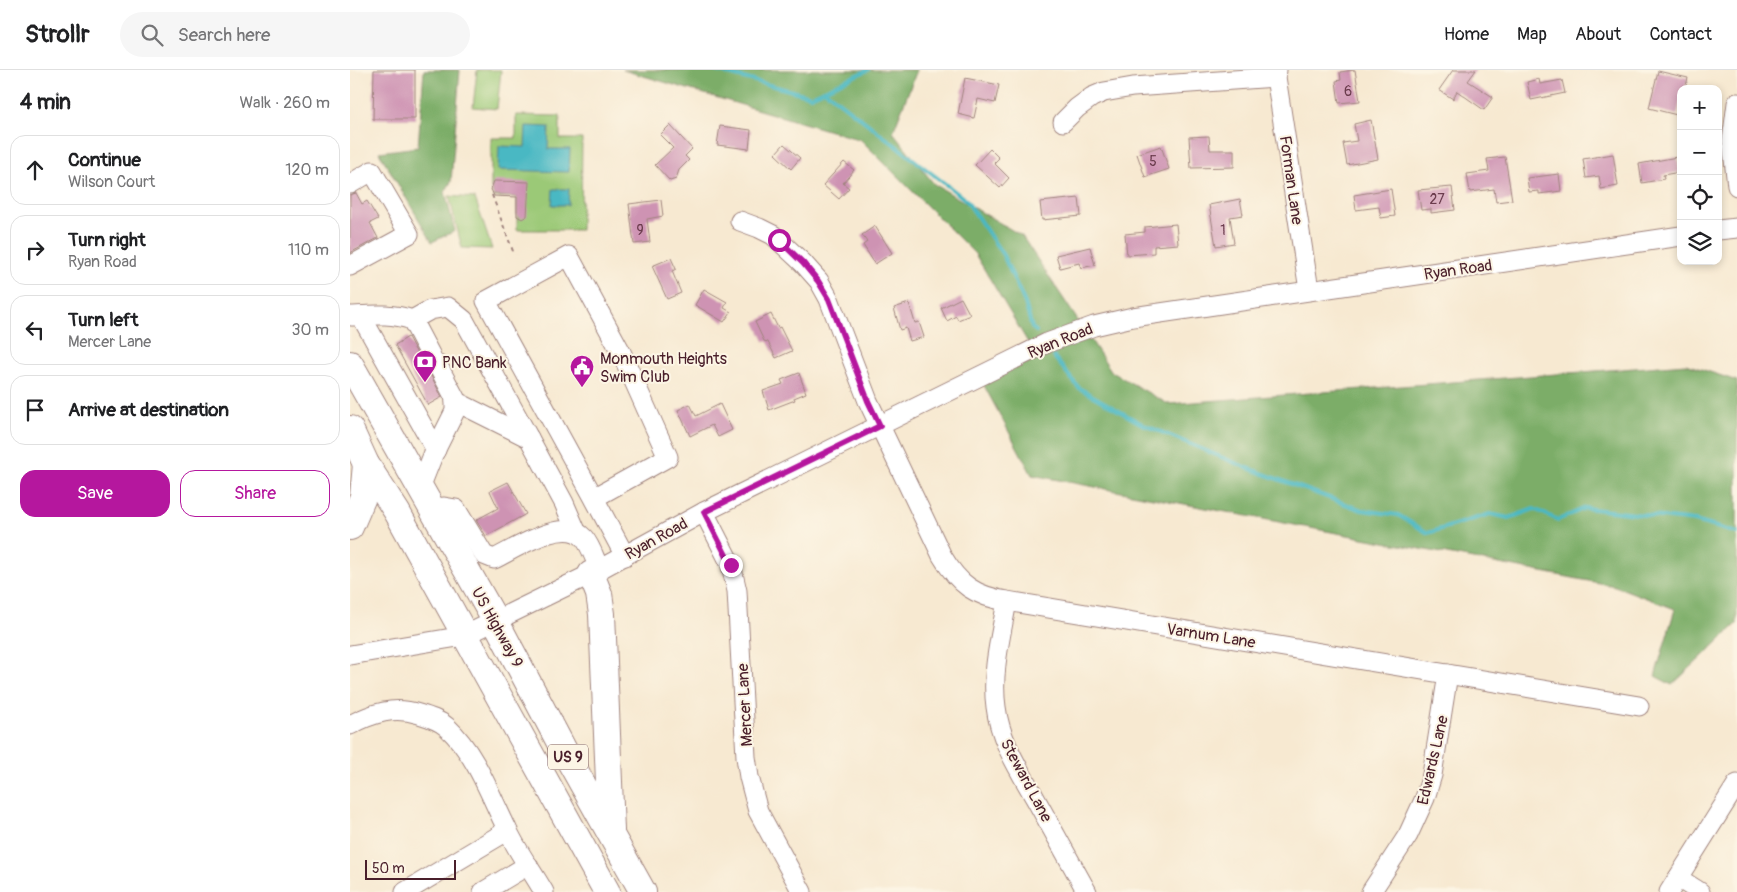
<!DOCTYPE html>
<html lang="en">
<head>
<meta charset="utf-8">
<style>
	:root { --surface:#fff; --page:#f6f6f6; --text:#202124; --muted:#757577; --line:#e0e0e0; --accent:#b5179e }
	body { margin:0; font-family:Pangolin,sans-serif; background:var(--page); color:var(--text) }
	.controls { position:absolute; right:15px; top:15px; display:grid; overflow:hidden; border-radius:10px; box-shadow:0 2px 8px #0003 }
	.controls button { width:45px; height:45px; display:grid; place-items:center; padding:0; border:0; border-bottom:1px solid var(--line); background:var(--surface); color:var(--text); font:25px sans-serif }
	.scale { position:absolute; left:15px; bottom:12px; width:91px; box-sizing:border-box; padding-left:5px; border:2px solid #4a1f2b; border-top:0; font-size:14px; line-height:18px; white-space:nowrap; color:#4a1f2b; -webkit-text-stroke:4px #fcf5e5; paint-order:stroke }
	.stop { position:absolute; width:15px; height:15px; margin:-11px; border:4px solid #b5179e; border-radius:50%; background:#fff }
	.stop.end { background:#b5179e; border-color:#fff; box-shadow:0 1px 5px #0008 }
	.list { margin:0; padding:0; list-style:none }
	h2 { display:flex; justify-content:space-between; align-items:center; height:65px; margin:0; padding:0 20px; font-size:21px }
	h2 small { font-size:16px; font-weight:400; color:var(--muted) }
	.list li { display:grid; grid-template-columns:32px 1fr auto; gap:15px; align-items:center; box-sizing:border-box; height:70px; margin:0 10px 10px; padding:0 10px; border:1px solid var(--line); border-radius:15px }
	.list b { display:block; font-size:19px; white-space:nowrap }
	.list p { margin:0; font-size:16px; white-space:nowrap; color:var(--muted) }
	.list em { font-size:16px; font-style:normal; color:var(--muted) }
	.actions { display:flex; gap:10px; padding:15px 20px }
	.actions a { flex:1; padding:11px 0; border:1px solid var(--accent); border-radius:15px; text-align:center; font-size:18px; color:var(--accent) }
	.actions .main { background:var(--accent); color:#fff }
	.icon { flex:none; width:28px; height:28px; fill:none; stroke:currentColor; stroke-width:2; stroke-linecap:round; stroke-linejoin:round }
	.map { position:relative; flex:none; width:1387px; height:822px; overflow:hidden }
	header { display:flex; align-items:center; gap:30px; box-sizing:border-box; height:70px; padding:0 25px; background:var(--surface); border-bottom:1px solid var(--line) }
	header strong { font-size:24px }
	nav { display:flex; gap:28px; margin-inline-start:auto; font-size:18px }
	.search { width:350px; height:45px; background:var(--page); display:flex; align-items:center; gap:12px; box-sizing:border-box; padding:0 18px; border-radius:28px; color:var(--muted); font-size:19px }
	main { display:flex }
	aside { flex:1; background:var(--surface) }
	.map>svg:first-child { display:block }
	.green { fill:#9bc977; stroke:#727451 }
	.forest { fill:#7cad68; stroke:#63664a }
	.water { fill:#4ab8c3; stroke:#4a6c77 }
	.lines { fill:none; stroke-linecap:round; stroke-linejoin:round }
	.stream { stroke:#4ab8c3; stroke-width:4 }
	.building { fill:#ce93b3 }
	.minor-casing { stroke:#a0847e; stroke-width:21 }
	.highway-casing { stroke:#a0847e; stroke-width:28 }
	.path { stroke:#a0847e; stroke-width:2; stroke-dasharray:4 4; stroke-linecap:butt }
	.minor { stroke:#fff; stroke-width:19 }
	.highway { stroke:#fff; stroke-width:26 }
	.route { stroke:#b5179e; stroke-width:6 }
	.labels { text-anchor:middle; stroke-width:4; stroke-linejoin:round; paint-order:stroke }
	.number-label { font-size:14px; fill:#6b3c4d }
	.shield { fill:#fcf5e5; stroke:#7f5f63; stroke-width:1 }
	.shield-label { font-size:15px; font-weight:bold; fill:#4a1f2b }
	.street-label { font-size:16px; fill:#4a1f2b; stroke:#fcf5e5 }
	.poi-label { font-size:16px; fill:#4a1f2b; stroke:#fcf5e5; text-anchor:start }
</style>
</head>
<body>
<header>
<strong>Strollr</strong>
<div class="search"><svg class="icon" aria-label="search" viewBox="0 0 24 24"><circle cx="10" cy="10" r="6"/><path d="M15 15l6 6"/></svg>Search here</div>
<nav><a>Home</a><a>Map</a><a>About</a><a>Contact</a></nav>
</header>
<main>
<aside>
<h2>4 min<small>Walk · 260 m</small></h2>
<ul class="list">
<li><svg class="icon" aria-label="ahead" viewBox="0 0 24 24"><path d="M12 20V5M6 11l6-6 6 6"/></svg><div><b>Continue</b><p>Wilson Court</p></div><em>120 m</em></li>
<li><svg class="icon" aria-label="right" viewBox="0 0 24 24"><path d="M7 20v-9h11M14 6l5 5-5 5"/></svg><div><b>Turn right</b><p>Ryan Road</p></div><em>110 m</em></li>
<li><svg class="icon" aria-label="left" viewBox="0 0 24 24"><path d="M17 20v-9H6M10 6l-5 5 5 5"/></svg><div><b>Turn left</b><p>Mercer Lane</p></div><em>30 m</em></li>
<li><svg class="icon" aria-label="arrive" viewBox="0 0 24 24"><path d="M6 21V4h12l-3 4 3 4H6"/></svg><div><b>Arrive at destination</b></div></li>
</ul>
<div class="actions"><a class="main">Save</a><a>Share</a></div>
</aside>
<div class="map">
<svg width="1387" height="822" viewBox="0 0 1387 822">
	<rect width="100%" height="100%" fill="#fcf5e5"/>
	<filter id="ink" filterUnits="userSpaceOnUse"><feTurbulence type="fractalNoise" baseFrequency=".02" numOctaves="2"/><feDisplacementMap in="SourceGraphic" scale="10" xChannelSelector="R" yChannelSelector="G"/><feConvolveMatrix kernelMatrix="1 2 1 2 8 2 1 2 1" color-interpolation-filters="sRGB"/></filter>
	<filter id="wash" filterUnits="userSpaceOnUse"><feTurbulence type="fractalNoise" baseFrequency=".0096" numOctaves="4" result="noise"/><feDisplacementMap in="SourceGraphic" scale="20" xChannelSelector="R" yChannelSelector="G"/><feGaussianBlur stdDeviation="1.12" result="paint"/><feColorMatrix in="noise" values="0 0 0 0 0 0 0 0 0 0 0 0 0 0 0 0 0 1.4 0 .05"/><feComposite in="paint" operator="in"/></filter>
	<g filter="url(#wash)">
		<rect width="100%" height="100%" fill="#f7e9d1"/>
		<!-- green -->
		<g class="green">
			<polygon points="127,0 151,0 147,39 123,37"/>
			<polygon points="166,45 210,46 210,69 232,69 231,160 167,160 167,127 144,127 141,119 141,68 166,68"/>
			<polygon points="99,126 125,128 142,179 112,178"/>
		</g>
		<!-- forest -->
		<g class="forest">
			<polygon points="74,0 110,0 101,112 95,122 105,161 82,172 29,82 68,77"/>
			<polygon points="273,0 567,0 543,62 584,114 672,166 762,302 818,334 1336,294 1387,311 1387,554 1322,615 1305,606 1325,539 1265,516 682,405 630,308 683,281 625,184 511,70"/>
		</g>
		<!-- water -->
		<g class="water">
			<polygon points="176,56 199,57 198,79 220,79 219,102 148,100 149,76 175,77"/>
			<polygon points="203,119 219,119 218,135 202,135"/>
		</g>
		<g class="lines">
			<!-- stream -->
			<g class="stream">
				<polyline points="363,0 461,26 518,0"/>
				<polyline points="474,20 616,130 653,185 675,233 682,258 686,261"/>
				<polyline points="704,287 729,318 792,354 895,397 1012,440 1048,445 1078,463 1140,444 1159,448 1184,439 1208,450 1235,438 1345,451 1387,463"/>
			</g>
		</g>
		<g id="blocks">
			<!-- building -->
			<g class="building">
				<polygon points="24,0 65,0 65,49 23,49"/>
				<polygon points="1005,0 1010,31 989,33 986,11 991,10 990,2"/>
				<polygon points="1103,0 1126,0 1118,11 1143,27 1134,40 1107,21 1103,29 1089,20"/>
				<polygon points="1308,1 1338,8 1335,19 1331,19 1331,28 1327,45 1299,38"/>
				<polygon points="615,8 649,15 645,33 628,29 624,48 608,44"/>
				<polygon points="1189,9 1190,14 1212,10 1215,23 1181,30 1177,12"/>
				<polygon points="1021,50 1028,89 997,95 993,73 1007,71 1004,54"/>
				<polygon points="320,55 342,79 335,86 339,90 329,100 326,109 320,111 305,95 323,78 310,65"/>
				<polygon points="370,56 401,60 399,79 367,75"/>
				<polygon points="859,66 860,80 884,80 884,97 841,98 839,67"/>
				<polygon points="434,74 450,88 441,99 425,84"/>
				<polygon points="811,76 819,99 795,107 787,84"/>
				<polygon points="640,79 649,88 644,93 659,108 650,118 625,95"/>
				<polygon points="1263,84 1268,116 1251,119 1249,106 1236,108 1233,89"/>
				<polygon points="1155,87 1162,130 1146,132 1144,119 1120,122 1117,104 1139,101 1137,89"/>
				<polygon points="1327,87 1330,102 1313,105 1314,109 1292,113 1289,94"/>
				<polygon points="494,92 504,100 493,113 499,118 489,129 473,115"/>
				<polygon points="1209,104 1211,121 1189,124 1189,121 1179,122 1177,108"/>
				<polygon points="144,111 179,112 177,146 172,149 167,146 167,127 144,126 141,119"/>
				<polygon points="1102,117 1105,140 1081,143 1081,139 1071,140 1068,120"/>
				<polygon points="1041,119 1045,146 1031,148 1029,137 1006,140 1004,125"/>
				<polygon points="6,123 12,134 17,131 28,149 20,153 28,168 0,183 0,125"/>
				<polygon points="729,128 731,146 692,150 690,132"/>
				<polygon points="890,129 893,145 880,147 884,173 866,176 859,135"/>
				<polygon points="311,130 313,146 297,149 300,172 284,174 279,134"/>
				<polygon points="826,154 828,174 804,176 804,183 777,185 775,164 795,162 795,157"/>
				<polygon points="525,156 542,183 525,194 513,175 517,172 512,165"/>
				<polygon points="740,177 745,195 731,198 729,193 710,198 706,185"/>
				<polygon points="321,188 326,199 322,201 331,223 317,229 302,196"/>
				<polygon points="354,219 377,232 374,238 381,242 374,252 345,235"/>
				<polygon points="611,228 620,245 608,250 606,246 597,251 591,238"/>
				<polygon points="559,233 565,253 569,252 574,267 560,271 556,258 550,260 544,238"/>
				<polygon points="421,244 428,258 430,257 442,281 426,288 418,272 414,271 405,252"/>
				<polygon points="58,267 71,291 76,296 92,327 78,335 45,275"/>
				<polygon points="449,303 456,323 444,328 445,330 419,340 413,321 433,314 431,310"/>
				<polygon points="340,334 346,346 370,334 382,360 368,367 362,355 340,366 328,340"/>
				<polygon points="158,412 176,444 136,466 126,450 148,438 140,421"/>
			</g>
		</g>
	</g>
	<g filter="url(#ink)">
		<use href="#blocks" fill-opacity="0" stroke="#a0847e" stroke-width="1"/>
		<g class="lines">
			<defs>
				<g id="minor">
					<polyline points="927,0 926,7 959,220"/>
					<polyline points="1387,33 1382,71 1387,116"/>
					<polyline points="713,52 727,38 742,27 754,22 783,17 926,7"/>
					<polyline points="0,114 22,101 59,164 0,196"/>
					<path d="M390 151 409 158 423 165 453 193 469 211 479 229 518 331 592 486C609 515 625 526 657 531L1289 636"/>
					<polyline points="1368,160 1387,158"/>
					<path d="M1 246C22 245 42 243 62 250L81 286"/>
					<polyline points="11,246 86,380"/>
					<polyline points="62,250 80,240 98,237 114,250 179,368"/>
					<polyline points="105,331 179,368 214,433 227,463"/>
					<polyline points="70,418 83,385 105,341 105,328 87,294"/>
					<polyline points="244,428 136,231 219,186 271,282 318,387 244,428 275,486"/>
					<path d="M83 440 94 437 106 439 134 485 144 489C165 479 214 446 234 468 241 476 245 490 250 500"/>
					<polyline points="354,442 381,495 387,521 396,687 399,707 408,741 452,822"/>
					<path d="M657 531C651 566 641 602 646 637 650 671 669 699 685 728 702 759 720 791 737 822"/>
					<polyline points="0,585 114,566 241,504 354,442 697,273 744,256 783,247 1331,166"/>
					<path d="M0 655C23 643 44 636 69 644 79 647 89 650 97 657 126 684 140 725 157 759 167 781 182 801 194 822"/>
					<polyline points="1328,808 1350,822"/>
					<polyline points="55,822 157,761"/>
					<polyline points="133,822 178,795"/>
					<polyline points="1021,822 1058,765 1075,728 1082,705 1098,604"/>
					<polyline points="1319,822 1387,714"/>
				</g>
				<g id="highway">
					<polyline points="0,294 145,550 218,688 293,822"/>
					<polyline points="0,359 16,394 47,442 257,822"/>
					<polyline points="0,457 13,427 16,394"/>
					<polyline points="241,504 249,524 252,544 261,760"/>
				</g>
			</defs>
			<!-- minor casing -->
			<use href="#minor" class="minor-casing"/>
			<!-- highway casing -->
			<use href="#highway" class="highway-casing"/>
			<!-- path -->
			<polyline class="path" points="142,125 164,184"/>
			<!-- minor -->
			<use href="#minor" class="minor"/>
			<!-- highway -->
			<use href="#highway" class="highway"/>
		</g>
	</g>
	<g class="lines" filter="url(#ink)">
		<!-- route -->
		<polyline class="route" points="381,495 354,442 530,356 518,331 479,229 468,211 453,193 429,170"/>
	</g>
	<!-- icons -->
	<defs>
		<symbol id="bank-pin" viewBox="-11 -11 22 30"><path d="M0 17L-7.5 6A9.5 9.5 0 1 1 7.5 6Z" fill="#b5179e" stroke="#fcf5e5"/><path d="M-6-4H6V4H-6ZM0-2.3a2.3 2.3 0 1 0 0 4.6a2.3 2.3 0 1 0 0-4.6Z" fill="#fff"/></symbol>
		<symbol id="civic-pin" viewBox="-11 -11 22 30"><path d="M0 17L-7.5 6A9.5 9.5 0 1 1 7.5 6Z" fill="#b5179e" stroke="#fcf5e5"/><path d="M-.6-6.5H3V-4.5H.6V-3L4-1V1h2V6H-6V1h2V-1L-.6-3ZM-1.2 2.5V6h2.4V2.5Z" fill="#fff"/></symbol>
	</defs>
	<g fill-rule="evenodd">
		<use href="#bank-pin" x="61" y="278" width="28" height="38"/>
		<use href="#civic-pin" x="218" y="283" width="28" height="38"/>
	</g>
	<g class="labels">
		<!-- number labels -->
		<g class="number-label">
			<text x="998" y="26">6</text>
			<text x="803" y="96">5</text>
			<text x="1087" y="134">27</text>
			<text x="290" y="165">9</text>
			<text x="873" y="165">1</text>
		</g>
		<!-- shield labels -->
		<rect class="shield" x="198" y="674.5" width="40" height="25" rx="4"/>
		<g class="shield-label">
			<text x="218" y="692">US 9</text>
		</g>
		<!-- street labels -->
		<g class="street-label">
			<text transform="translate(942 110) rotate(82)" y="6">Forman Lane</text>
			<text transform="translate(1108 199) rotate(-8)" y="6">Ryan Road</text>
			<text transform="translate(710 270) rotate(-22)" y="6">Ryan Road</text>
			<text transform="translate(306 468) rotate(-29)" y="6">Ryan Road</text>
			<text transform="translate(148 557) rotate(61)" y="6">US Highway 9</text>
			<text transform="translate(861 565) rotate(9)" y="6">Varnum Lane</text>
			<text transform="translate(394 635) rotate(-93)" y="6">Mercer Lane</text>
			<text transform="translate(1082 690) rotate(-77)" y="6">Edwards Lane</text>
			<text transform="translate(677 710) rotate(62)" y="6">Steward Lane</text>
		</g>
		<!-- poi labels -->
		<g class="poi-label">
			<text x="250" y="294">Monmouth Heights<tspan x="250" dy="18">Swim Club</tspan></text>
			<text x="92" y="298">PNC Bank</text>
		</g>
	</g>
</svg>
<div class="controls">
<button>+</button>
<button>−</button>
<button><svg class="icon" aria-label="locate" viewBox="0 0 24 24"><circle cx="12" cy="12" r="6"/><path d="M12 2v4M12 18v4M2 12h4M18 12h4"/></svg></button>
<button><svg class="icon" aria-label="layers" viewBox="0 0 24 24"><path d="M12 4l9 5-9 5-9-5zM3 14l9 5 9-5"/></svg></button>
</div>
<div class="scale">50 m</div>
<div class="stop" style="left:429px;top:170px"></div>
<div class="stop end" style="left:381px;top:495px"></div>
</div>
</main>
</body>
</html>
